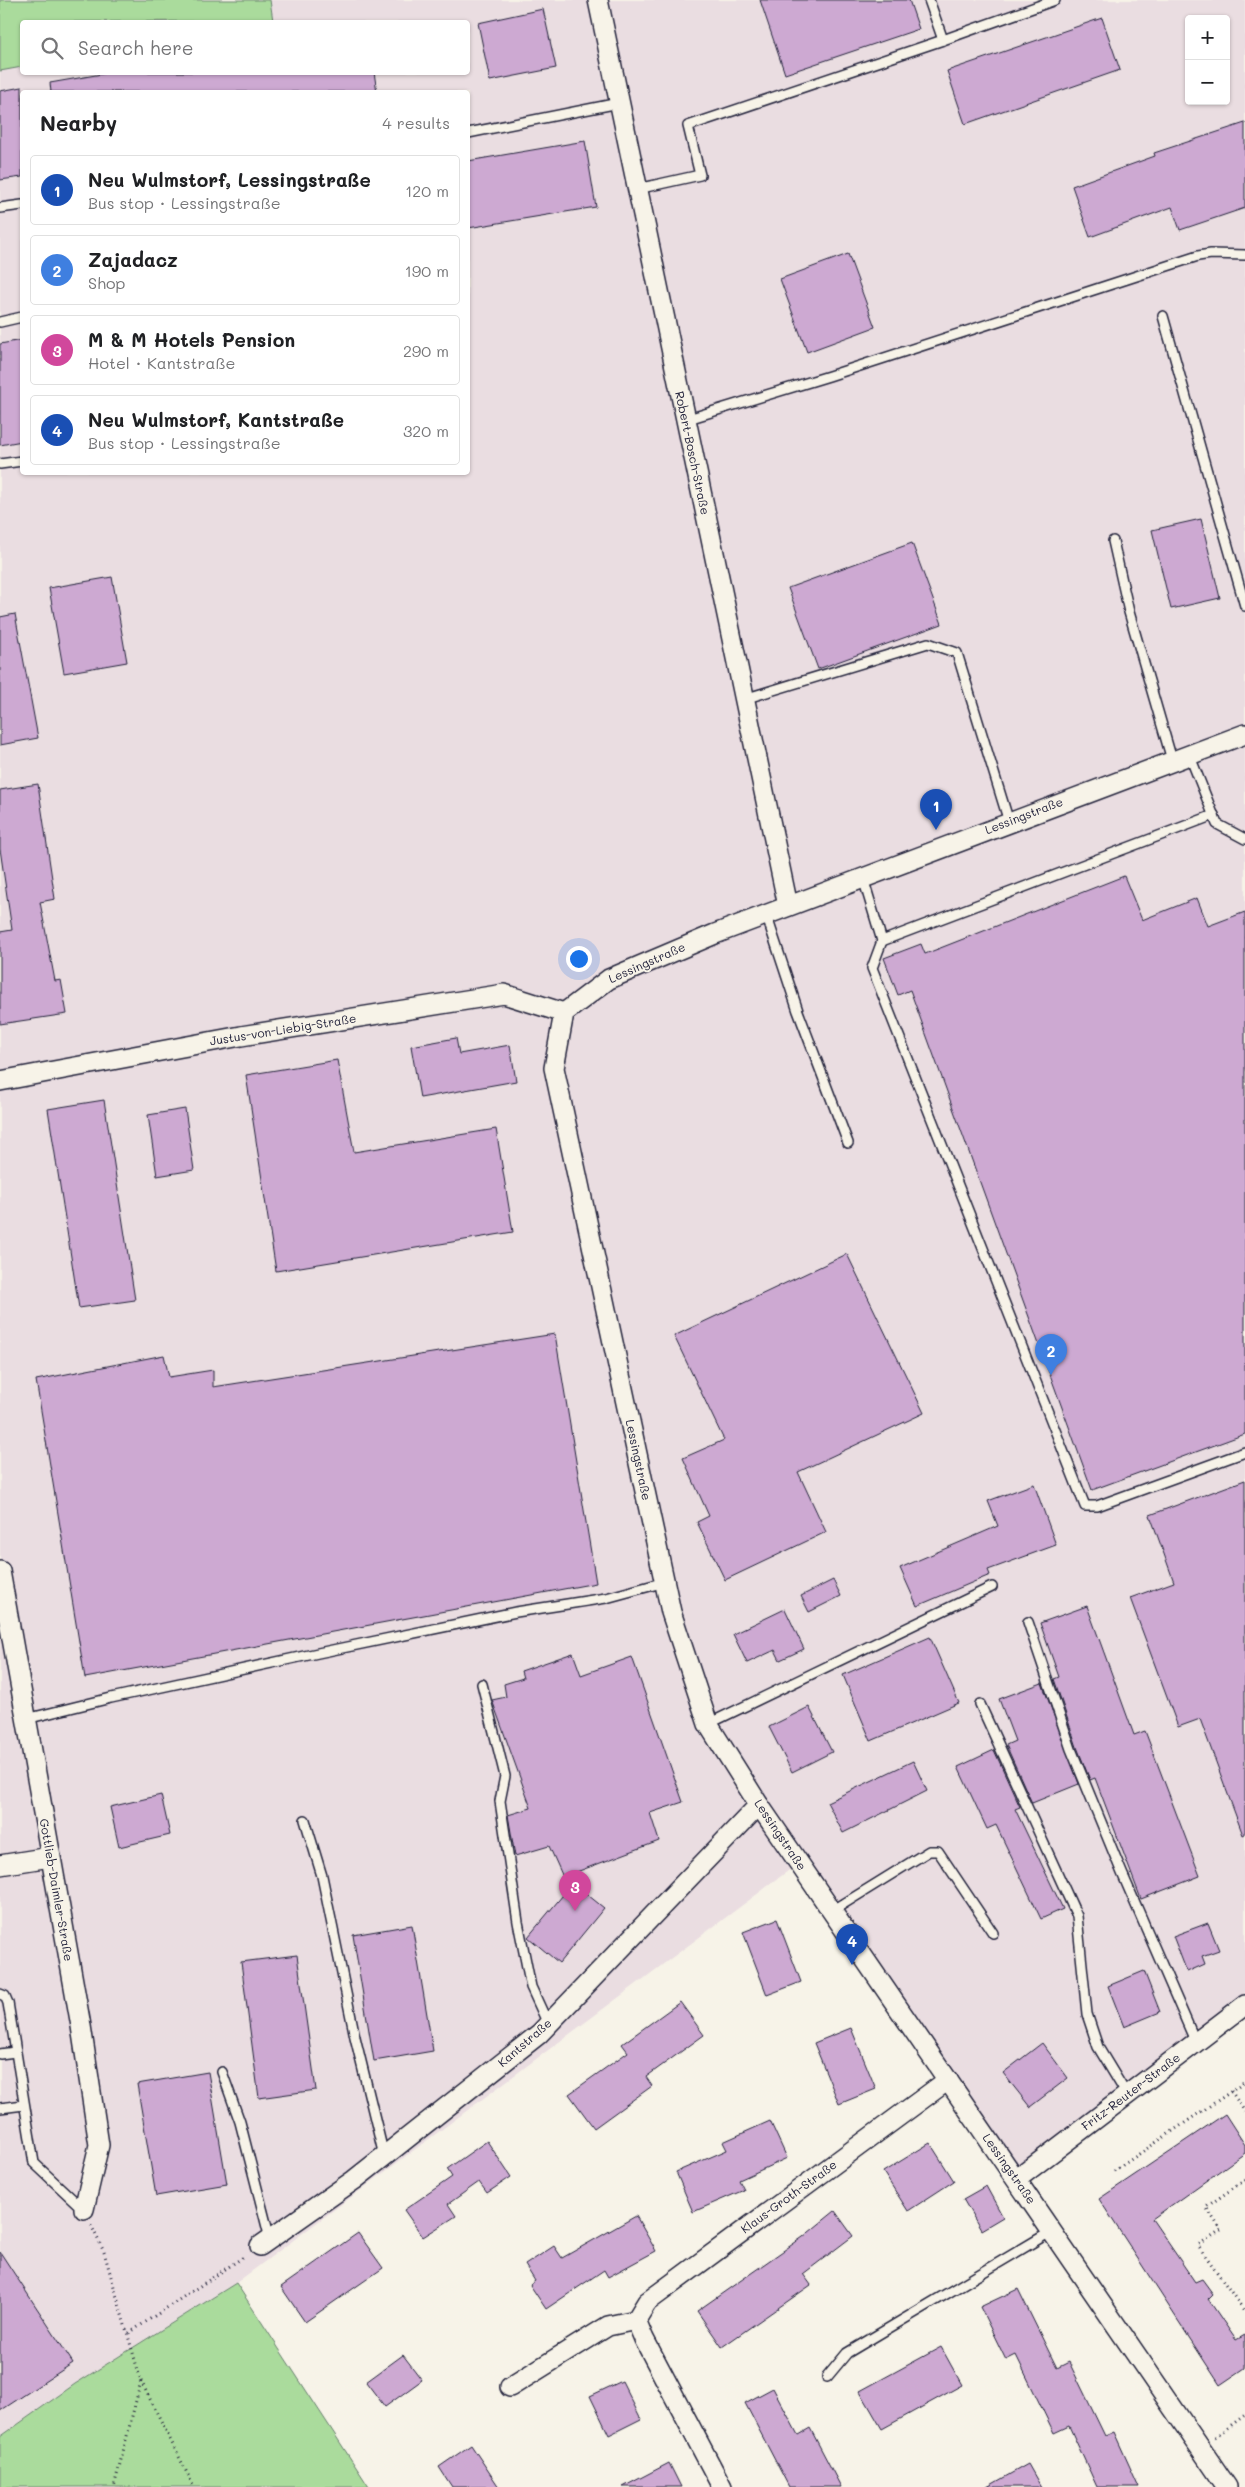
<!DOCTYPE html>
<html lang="en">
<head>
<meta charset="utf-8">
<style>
	:root { --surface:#fff; --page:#f6f6f6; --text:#202124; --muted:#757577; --line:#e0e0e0; --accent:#2563eb }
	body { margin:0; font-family:Mali,sans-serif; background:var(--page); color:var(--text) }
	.controls { position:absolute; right:15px; top:15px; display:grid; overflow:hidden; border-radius:5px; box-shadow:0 1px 4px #0004 }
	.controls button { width:45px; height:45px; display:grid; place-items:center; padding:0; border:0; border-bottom:1px solid var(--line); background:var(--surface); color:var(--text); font:25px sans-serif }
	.you { position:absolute; left:578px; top:958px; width:18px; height:18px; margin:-12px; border:4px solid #fff; border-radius:50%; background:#1a73e8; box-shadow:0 0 0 8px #1a73e833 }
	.badge { display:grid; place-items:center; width:32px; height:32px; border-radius:50%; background:var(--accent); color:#fff; font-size:16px; font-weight:700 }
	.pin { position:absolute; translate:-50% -41px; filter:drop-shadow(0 1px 2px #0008) }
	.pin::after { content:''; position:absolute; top:26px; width:18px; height:15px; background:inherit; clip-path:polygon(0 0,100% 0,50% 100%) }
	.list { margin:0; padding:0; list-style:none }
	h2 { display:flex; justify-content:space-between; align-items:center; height:65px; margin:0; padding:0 20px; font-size:21px }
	h2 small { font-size:16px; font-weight:400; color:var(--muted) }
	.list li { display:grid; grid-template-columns:32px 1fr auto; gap:15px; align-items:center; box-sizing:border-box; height:70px; margin:0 10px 10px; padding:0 10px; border:1px solid var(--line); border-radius:5px }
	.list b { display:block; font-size:19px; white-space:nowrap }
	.list p { margin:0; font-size:16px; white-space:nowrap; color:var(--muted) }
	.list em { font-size:16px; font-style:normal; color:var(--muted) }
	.icon { flex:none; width:28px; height:28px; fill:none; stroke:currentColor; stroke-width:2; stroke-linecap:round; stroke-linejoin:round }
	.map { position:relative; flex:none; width:1245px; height:2487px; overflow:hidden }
	.search { position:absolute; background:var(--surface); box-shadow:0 1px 4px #0004; left:20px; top:20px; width:450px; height:55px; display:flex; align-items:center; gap:12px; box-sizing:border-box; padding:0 18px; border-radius:5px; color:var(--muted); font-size:19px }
	.panel { position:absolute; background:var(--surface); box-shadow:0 1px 4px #0004; left:20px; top:90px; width:450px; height:385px; border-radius:5px }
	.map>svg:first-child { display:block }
	.built { fill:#eadde1; fill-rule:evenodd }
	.green { fill:#aadb9c; stroke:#667e6c }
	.building { fill:#cda9d2; stroke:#22223b }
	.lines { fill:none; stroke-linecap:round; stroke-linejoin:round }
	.lane-casing { stroke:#22223b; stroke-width:12 }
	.street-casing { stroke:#22223b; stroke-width:22 }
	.path { stroke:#22223b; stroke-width:3; stroke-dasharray:1 4; stroke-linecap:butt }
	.lane { stroke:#f7f3e8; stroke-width:9 }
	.street { stroke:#f7f3e8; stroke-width:19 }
	.labels { text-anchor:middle; stroke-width:4; stroke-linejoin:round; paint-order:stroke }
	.street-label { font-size:12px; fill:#22223b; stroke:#f7f3e8 }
</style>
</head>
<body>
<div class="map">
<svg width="1245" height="2487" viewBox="0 0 1245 2487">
	<rect width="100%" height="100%" fill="#f7f3e8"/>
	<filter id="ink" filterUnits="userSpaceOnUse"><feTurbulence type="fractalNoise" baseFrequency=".02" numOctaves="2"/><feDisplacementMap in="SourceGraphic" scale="10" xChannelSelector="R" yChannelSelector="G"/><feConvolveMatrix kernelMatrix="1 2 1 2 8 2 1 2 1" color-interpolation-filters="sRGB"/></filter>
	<g filter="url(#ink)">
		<!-- built -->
		<path class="built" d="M270 0H1245V2015L1015 2186 796 1865 236 2283 75 2384 0 2437V71L22 67V72H468V22H265L273 21ZM1189 19H1226V101H1189ZM22 92H468V472H22Z"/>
		<!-- green -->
		<g class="green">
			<polygon points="0,0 270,0 273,21 22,22 22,67 0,71"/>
			<polygon points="236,2283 369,2487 0,2487 0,2437 75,2384"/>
		</g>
		<!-- building -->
		<g class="building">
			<polygon points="760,0 909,0 919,29 785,74"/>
			<polygon points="543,9 556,68 490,81 478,23"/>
			<polygon points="1102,18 1120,70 965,124 947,71"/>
			<polygon points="113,72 374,72 377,92 51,92 50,83"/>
			<polygon points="22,87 22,177 0,180 0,91"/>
			<polygon points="1245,123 1245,208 1180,230 1172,207 1090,237 1072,186 1155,156 1154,153"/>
			<polygon points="585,141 596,207 468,228 468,161"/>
			<polygon points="848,254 875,327 807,352 780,279"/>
			<polygon points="22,340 22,441 0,445 0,344"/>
			<polygon points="1201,519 1220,598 1171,609 1152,530"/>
			<polygon points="912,543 942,624 818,669 788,588"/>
			<polygon points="112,577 127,662 64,673 49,588"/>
			<polygon points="15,614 38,738 0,745 0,617"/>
			<polygon points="38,784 55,899 40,902 55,981 61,980 67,1014 0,1024 0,932 12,930 0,849 0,790"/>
			<polygon points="1124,876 1142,920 1197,898 1208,926 1245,912 1245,1434 1092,1490 910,990 898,995 884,958 921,944 925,954"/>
			<polygon points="456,1038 459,1054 510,1045 516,1081 420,1098 411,1046"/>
			<polygon points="337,1060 354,1152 496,1129 513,1232 276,1271 246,1075"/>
			<polygon points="104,1100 135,1300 79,1308 48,1109"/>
			<polygon points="185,1109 194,1170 157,1176 148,1115"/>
			<polygon points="847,1254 924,1413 798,1472 826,1532 725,1580 697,1522 709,1516 683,1458 724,1440 674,1336"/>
			<polygon points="555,1334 596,1583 85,1678 36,1380 164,1355 169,1377 213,1370 213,1387"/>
			<polygon points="1245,1480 1245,1834 1243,1835 1200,1719 1178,1727 1130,1598 1174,1582 1150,1515"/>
			<polygon points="1034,1484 1056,1545 988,1570 990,1575 917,1606 900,1568 998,1526 988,1501"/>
			<polygon points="833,1580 841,1596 809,1612 801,1596"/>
			<polygon points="1087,1606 1134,1735 1145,1731 1200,1876 1141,1899 1095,1778 1090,1780 1077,1747 1054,1679 1059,1677 1040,1623"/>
			<polygon points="785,1609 804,1649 780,1660 775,1650 747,1663 733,1634"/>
			<polygon points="930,1637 959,1703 871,1741 843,1675"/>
			<polygon points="573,1653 581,1675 632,1657 683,1802 650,1813 659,1841 563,1877 549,1846 515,1856 508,1815 531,1808 492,1700 506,1697 504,1684 523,1678 521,1671"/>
			<polygon points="1042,1683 1079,1784 1032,1803 1006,1745 1015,1741 999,1699"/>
			<polygon points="809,1707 832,1752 792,1772 769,1727"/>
			<polygon points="994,1750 1020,1807 1015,1809 1063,1909 1041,1919 996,1825 987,1829 958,1767"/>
			<polygon points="913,1761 927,1791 843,1833 827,1802"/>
			<polygon points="161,1795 170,1835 119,1847 110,1807"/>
			<polygon points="573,1883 604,1908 559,1963 528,1937"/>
			<polygon points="777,1919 801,1982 767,1995 743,1932"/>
			<polygon points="1208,1923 1219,1950 1202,1956 1205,1964 1187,1972 1173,1936"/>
			<polygon points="412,1925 433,2051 374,2061 353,1935"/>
			<polygon points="297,1955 316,2090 259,2098 241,1962"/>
			<polygon points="1144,1971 1160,2012 1124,2027 1108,1986"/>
			<polygon points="680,2002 704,2035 646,2077 652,2086 594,2128 569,2094 628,2052 622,2044"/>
			<polygon points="851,2028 876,2089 839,2104 814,2043"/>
			<polygon points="1042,2043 1068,2078 1030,2107 1003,2073"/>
			<polygon points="208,2072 227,2184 156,2196 137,2084"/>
			<polygon points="1225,2114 1245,2145 1245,2153 1152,2219 1195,2282 1202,2279 1213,2294 1208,2299 1236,2340 1245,2335 1245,2368 1220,2385 1099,2199"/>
			<polygon points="770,2121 787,2158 739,2180 744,2190 693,2212 676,2172 727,2150 723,2142"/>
			<polygon points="487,2141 511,2177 487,2193 479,2182 448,2204 456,2216 423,2237 404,2210 452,2177 447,2169"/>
			<polygon points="930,2143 954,2181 908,2211 883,2172"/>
			<polygon points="986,2186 1003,2217 981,2230 963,2199"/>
			<polygon points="835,2211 853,2236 803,2274 811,2285 722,2347 697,2311 803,2237"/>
			<polygon points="636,2216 656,2251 608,2277 604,2270 546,2309 530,2285 535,2281 525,2265 554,2246 562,2258"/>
			<polygon points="358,2233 383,2268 305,2322 281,2287"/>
			<polygon points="0,2252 73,2363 0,2411"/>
			<polygon points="1018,2289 1057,2368 1069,2362 1105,2436 1114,2432 1139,2487 1097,2487 1069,2426 1054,2433 1016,2355 1006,2360 980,2307"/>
			<polygon points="941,2347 962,2385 882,2429 860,2391"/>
			<polygon points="403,2355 422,2380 385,2407 366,2382"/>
			<polygon points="622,2381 641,2419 609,2435 590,2396"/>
			<polygon points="773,2388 798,2435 810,2428 841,2487 789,2487 745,2403"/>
			<polygon points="471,2445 499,2487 452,2487 439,2467"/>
			<polygon points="669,2463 681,2487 623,2487"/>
			<polygon points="1028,2464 1041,2487 987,2487"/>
		</g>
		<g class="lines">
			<defs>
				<g id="lane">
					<polyline points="929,0 943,40 1055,0"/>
					<polyline points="468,133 619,103"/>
					<polyline points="637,189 700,175 688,126 943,40"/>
					<polyline points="0,208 22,205"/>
					<polyline points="1163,316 1245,606"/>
					<polyline points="0,322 22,317"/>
					<polyline points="685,420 829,376 1198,256 1211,254 1245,255"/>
					<polyline points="0,464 22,461"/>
					<polyline points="1113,541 1129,612 1172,760"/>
					<polyline points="744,699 928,643 957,653 1009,822"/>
					<polyline points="1189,754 1217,824 1245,839"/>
					<polyline points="863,878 882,941 872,968 1085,1506 1097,1506 1245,1452"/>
					<polyline points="766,914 798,1011 848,1143"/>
					<polyline points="882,941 1214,815"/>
					<polyline points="1028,1622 1071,1749 1122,1873 1196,2043"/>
					<polyline points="482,1684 505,1776 500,1801 518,1922 531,1987 548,2024"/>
					<polyline points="980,1704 1077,1916 1087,2014 1098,2047 1127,2095"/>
					<polyline points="26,1719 111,1698 318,1653 516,1612 606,1598 665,1582"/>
					<polyline points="708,1724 992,1587"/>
					<polyline points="305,1820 322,1876 355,2037 384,2156"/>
					<polyline points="832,1911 929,1851 938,1851 993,1933"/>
					<polyline points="0,1994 5,1996 8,2003 34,2163 83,2209"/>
					<polyline points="0,2054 15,2052"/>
					<polyline points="222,2072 240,2122 270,2239"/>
					<polyline points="0,2108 24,2105"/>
					<polyline points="827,2377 847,2353 1052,2231"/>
				</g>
				<g id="street">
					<polyline points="598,0 788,906"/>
					<polyline points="0,1081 241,1036 504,994 564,1013"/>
					<polyline points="0,1571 81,2026 99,2145 84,2209"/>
					<polyline points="0,1865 50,1857"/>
					<polyline points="1017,2179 1245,2005"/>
					<polyline points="260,2246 354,2180 539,2034 759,1805"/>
					<polyline points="636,2320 644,2339 722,2487"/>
					<polyline points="510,2387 608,2326 636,2320 647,2302 948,2080"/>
					<polyline points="1227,2487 759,1805 708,1724 671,1612 554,1068 564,1013 609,979 715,934 1245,734"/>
				</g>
			</defs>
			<!-- lane casing -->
			<use href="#lane" class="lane-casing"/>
			<!-- street casing -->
			<use href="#street" class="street-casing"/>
			<!-- path -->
			<g class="path">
				<polyline points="1231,2091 1245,2112"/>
				<polyline points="1114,2171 1245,2082"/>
				<polyline points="1245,2180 1206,2207 1221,2230 1198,2245 1245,2312"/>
				<polyline points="91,2225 104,2252 141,2381 114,2487"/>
				<polyline points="129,2333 245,2256"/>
				<polyline points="141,2381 194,2487"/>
				<polyline points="1215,2437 1245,2415"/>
			</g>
			<!-- lane -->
			<use href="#lane" class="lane"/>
			<!-- street -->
			<use href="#street" class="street"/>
		</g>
	</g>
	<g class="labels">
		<!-- street labels -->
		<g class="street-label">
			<text transform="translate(692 453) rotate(78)" y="4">Robert-Bosch-Straße</text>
			<text transform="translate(1024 816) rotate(-21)" y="4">Lessingstraße</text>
			<text transform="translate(647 963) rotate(-24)" y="4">Lessingstraße</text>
			<text transform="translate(283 1030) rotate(-9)" y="4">Justus-von-Liebig-Straße</text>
			<text transform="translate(638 1460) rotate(78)" y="4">Lessingstraße</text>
			<text transform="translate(780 1835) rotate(56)" y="4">Lessingstraße</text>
			<text transform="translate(56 1890) rotate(80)" y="4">Gottlieb-Daimler-Straße</text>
			<text transform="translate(525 2043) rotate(-41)" y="4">Kantstraße</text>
			<text transform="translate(1131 2092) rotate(-37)" y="4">Fritz-Reuter-Straße</text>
			<text transform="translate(1009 2169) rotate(55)" y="4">Lessingstraße</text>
			<text transform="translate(789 2197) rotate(-36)" y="4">Klaus-Groth-Straße</text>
		</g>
	</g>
</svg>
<div class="controls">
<button>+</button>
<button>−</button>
</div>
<div class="you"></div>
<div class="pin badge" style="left:936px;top:830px;background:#1a4fb4">1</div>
<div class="pin badge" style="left:1051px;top:1375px;background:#3f7fe0">2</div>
<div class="pin badge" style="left:575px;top:1911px;background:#d1479c">3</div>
<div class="pin badge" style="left:852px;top:1965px;background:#1a4fb4">4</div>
<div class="search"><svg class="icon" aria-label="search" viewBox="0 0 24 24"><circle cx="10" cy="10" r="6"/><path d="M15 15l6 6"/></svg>Search here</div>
<section class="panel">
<h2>Nearby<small>4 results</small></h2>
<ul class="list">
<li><span class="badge" style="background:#1a4fb4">1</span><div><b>Neu Wulmstorf, Lessingstraße</b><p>Bus stop · Lessingstraße</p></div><em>120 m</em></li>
<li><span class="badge" style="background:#3f7fe0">2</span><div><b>Zajadacz</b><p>Shop</p></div><em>190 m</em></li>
<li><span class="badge" style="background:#d1479c">3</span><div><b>M &amp; M Hotels Pension</b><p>Hotel · Kantstraße</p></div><em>290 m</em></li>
<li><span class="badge" style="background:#1a4fb4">4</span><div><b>Neu Wulmstorf, Kantstraße</b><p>Bus stop · Lessingstraße</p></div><em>320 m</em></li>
</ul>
</section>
</div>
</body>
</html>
